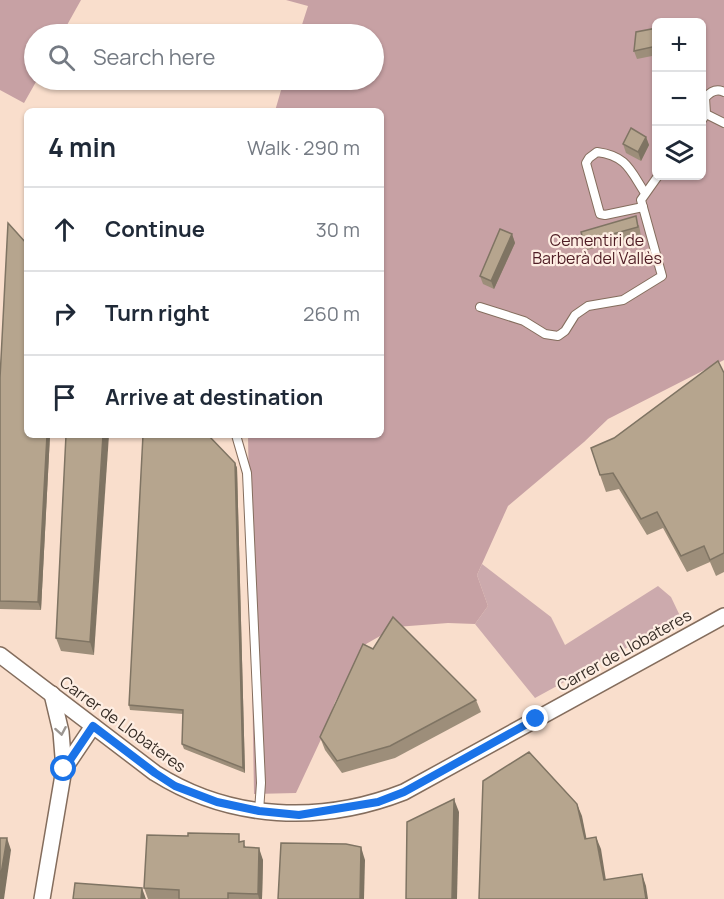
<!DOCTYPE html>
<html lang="en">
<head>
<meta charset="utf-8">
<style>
	:root { --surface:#fff; --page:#f2f2f3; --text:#1f2937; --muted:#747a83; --line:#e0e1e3 }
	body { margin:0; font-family:Manrope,sans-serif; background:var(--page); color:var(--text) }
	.controls { position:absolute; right:18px; top:18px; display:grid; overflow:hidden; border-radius:9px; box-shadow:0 2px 4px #0004 }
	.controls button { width:54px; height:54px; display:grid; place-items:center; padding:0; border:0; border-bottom:2px solid var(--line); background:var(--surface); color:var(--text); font:30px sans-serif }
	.stop { position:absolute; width:18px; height:18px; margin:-14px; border:4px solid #1a73e8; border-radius:50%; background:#fff }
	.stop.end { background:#1a73e8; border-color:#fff; box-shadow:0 2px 6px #0008 }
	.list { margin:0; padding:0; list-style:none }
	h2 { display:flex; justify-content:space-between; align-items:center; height:78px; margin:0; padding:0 24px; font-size:26px }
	h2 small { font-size:20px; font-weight:400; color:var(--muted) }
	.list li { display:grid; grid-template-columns:39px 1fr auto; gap:18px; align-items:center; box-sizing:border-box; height:84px; padding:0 24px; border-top:2px solid var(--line) }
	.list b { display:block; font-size:22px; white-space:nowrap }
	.list em { font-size:20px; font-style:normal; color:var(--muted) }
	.icon { flex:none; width:33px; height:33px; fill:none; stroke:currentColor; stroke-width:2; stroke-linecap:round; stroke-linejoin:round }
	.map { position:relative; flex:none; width:724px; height:899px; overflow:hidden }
	.search { position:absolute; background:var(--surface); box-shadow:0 2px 4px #0004; left:24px; top:24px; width:360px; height:66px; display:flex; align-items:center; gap:15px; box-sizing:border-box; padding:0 21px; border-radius:33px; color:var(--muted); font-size:22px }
	.panel { position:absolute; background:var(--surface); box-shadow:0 2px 4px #0004; left:24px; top:108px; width:360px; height:330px; border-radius:9px }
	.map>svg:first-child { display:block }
	.green { fill:#ccaaad }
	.forest { fill:#c7a1a4; fill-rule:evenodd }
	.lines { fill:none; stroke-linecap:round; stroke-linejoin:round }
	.lane-casing { stroke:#846d5d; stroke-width:10 }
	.street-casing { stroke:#846d5d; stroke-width:18 }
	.lane { stroke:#fff; stroke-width:8 }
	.street { stroke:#fff; stroke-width:15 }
	.wall { fill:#9d8e7a }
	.shaded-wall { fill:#7f7463 }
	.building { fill:#b6a58e; stroke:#7f7463; stroke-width:1.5 }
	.oneway { stroke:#9b9692 }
	.route { stroke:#1a73e8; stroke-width:8 }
	.labels { text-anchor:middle; stroke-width:4.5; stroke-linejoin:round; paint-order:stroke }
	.park-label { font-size:16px; fill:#4f1d25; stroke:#feeee3 }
	.street-label { font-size:16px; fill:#372d26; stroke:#feeee3 }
</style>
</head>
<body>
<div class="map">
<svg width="724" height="899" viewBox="0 0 724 899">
	<rect width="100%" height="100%" fill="#f9decc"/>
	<!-- green -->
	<polygon class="green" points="482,564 551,617 565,645 658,586 671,597 681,618 535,698 475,624 488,606 477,575"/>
	<!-- forest -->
	<g class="forest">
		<polygon points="0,0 81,0 62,34 34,34 34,80 37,80 24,103 0,90"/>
		<path d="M286 0H724V360L608 419 584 442 508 506 477 575 488 606 475 624 448 623 396 627 366 644 335 702 323 735 296 793 254 794 248 435H381V111H275L284 80H374V34H299L308 6ZM656 22H702V176H656Z"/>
	</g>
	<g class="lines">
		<defs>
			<g id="lane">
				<polyline points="706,114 724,123"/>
				<path d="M702 120 706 114 705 98C710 92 716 88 724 92"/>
				<path d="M643 207 605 215 600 214 586 163 589 158 597 152C627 156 630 170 645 193"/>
				<polyline points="480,307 524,321 545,334 558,336 565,331 575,315 588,306 623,300 662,276 641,200 658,176"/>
				<polyline points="236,435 247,473 261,783 259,811"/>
			</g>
			<g id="street">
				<path d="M0 655 155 773C231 821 322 824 404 792L724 616"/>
				<polyline points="52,694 61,732 64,769"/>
				<polyline points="42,899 64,769 93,726"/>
			</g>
		</defs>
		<!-- lane casing -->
		<use href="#lane" class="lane-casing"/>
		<!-- street casing -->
		<use href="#street" class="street-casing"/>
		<!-- lane -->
		<use href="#lane" class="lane"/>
		<!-- street -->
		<use href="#street" class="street"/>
	</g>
	<!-- wall -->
	<g class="wall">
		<polygon points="657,28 657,55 637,59 634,51"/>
		<polygon points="646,137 649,145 641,161 626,153 623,144"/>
		<polygon points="639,225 641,236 587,250 581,232"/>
		<polygon points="512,234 515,243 494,289 483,284 480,276"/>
		<polygon points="724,373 724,572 716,576 710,562 687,572 663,528 647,535 619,489 606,492 600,475 614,438"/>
		<polygon points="0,378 27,435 50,435 41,610 0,609"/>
		<polygon points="66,435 94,655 61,651 56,638"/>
		<polygon points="235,463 237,468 245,773 184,749 182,744 183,714 130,710 129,705"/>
		<polygon points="476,700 481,712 395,758 342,773 325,750 320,737"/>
		<polygon points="241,841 246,847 263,860 262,899 148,899 144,888"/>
	</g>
	<!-- shaded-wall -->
	<g class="shaded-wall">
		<polygon points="646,137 649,145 641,161 638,152"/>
		<polygon points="512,234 515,243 494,289 491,281"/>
		<polygon points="47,435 50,435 41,610 38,602"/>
		<polygon points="103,435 109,435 94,655 90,642"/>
		<polygon points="235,463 237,468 245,773 243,768"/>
		<polygon points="454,799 459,812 457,899 452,899"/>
		<polygon points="577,804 582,816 589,851 585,839"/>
		<polygon points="596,837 601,849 608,893 604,880"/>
		<polygon points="7,838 11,850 4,899 0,899 0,880"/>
		<polygon points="361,847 365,860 364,899 360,899"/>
		<polygon points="259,848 263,860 262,899 259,899 258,894"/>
		<polygon points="642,874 646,886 648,899 646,899"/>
		<polygon points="142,888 146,899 141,899"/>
	</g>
	<!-- building -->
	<g class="building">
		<polygon points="657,28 657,46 634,51 636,32"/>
		<polygon points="631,128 646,137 638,152 623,144"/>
		<polygon points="636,216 638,227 584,242 581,232"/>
		<polygon points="8,223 27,244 27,435 47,435 38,602 0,601 0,378"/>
		<polygon points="500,229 512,234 491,281 480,276"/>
		<polygon points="718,361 724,373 724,553 710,560 704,546 681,556 657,512 641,519 613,473 600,475 591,448 614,438"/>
		<polygon points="66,435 103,435 90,642 56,638"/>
		<polygon points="143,435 208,435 235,463 243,768 182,744 183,710 129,705"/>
		<polygon points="393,617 476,700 390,746 337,761 320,737 363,644 373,649"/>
		<polygon points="529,752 577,804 585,839 596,837 604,880 642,874 646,899 479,899 483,781"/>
		<polygon points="454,799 452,899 406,899 407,822"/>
		<polygon points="188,833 239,834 239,842 244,841 244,847 259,848 258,894 228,893 228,899 179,899 179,890 144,888 147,835 188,836"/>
		<polygon points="0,838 7,838 0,880"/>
		<polygon points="281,843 346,844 361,847 360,899 278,899"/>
		<polygon points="75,883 142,888 141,899 73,899"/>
	</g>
	<!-- one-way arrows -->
	<defs><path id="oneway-chevron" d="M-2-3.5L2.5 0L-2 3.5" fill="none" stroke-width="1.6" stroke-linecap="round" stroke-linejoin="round" transform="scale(1.5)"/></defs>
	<use class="oneway" href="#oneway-chevron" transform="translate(61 731) rotate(80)"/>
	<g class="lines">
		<!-- route -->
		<polyline class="route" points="64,769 93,726 155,773 175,786 217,802 259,811 299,815 378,802 404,792 536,719"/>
	</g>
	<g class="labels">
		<!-- park labels -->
		<g class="park-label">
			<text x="597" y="246">Cementiri de<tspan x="597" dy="18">Barberà del Vallès</tspan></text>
		</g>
		<!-- street labels -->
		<g class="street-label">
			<text transform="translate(624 650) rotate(-29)" y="6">Carrer de Llobateres</text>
			<text transform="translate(123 724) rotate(36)" y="6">Carrer de Llobateres</text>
		</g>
	</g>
</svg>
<div class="controls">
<button>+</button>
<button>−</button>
<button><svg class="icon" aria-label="layers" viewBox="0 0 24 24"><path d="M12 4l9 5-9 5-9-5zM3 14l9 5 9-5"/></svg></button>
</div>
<div class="stop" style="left:64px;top:769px"></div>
<div class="stop end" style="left:536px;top:719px"></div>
<div class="search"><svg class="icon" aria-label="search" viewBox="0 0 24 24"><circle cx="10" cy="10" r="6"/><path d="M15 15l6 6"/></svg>Search here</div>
<section class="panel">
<h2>4 min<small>Walk · 290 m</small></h2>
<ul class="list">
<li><svg class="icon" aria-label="ahead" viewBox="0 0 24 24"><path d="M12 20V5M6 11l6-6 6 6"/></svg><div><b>Continue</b></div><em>30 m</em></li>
<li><svg class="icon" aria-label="right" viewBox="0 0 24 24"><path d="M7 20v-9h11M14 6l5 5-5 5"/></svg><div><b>Turn right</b></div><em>260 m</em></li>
<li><svg class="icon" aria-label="arrive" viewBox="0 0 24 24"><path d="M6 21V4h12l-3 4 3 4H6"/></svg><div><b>Arrive at destination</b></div></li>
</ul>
</section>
</div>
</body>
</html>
